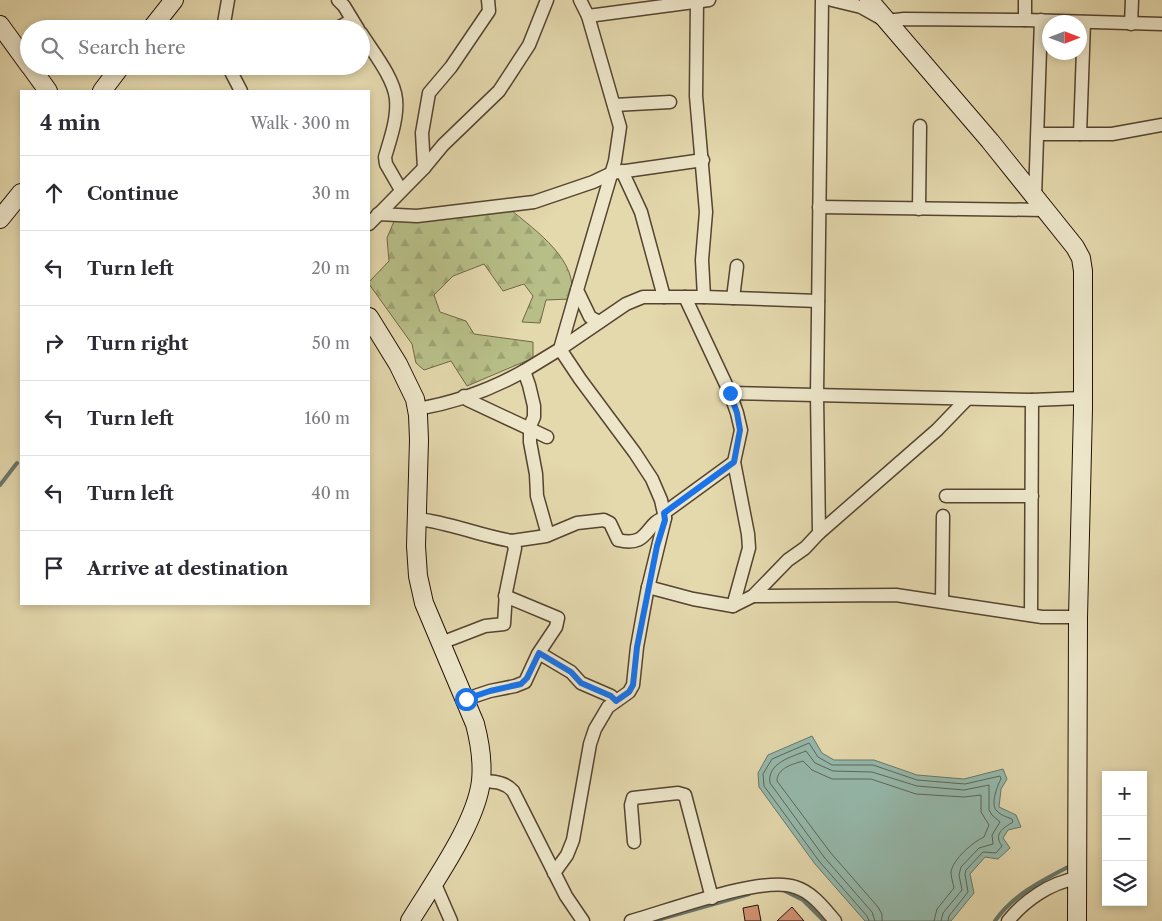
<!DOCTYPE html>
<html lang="en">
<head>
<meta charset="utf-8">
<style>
	:root { --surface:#fff; --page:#f2f2f3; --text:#2b2b33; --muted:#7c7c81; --line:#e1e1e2 }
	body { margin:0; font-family:"Libre Caslon Text",serif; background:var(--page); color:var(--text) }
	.controls { position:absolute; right:15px; bottom:15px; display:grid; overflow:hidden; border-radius:0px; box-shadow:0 2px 8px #0003 }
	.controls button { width:45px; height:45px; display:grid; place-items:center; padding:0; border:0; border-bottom:1px solid var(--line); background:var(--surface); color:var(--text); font:25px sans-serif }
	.compass { position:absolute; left:1042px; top:15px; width:45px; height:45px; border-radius:50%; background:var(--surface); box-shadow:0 2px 8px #0003; rotate:90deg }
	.stop { position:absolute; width:15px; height:15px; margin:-11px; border:4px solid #1a73e8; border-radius:50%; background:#fff }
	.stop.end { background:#1a73e8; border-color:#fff; box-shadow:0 1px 5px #0008 }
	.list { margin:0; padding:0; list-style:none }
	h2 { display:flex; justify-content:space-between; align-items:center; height:65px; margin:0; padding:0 20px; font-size:21px }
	h2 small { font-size:16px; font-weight:400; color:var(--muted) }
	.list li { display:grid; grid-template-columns:32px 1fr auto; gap:15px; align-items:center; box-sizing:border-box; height:75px; padding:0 20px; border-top:1px solid var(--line) }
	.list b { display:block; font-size:19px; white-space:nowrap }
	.list em { font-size:16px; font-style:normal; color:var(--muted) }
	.icon { flex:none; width:28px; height:28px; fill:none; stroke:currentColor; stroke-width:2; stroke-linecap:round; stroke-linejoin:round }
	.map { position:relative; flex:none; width:1162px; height:921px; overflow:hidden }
	.search { position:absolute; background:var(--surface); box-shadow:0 2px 8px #0003; left:20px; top:20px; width:350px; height:55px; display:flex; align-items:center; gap:12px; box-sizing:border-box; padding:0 18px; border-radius:28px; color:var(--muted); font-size:19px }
	.panel { position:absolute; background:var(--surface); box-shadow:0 2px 8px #0003; left:20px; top:90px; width:350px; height:515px; border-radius:0px }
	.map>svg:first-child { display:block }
	.forest { fill:url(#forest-firs); stroke:#6e6846 }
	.water { fill:#95b9ac; stroke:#68776a }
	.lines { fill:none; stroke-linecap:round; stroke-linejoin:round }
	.shore { stroke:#5c6659; stroke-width:1 }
	.stream { stroke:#68776a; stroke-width:4 }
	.building { fill:#d39275; stroke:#241306 }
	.street-casing { stroke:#544430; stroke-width:15 }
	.secondary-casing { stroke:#241306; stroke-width:20 }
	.street { stroke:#ede6ca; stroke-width:12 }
	.secondary { stroke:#ede6ca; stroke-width:18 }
	.route { stroke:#1a73e8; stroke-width:6 }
</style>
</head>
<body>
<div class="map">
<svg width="1162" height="921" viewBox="0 0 1162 921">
	<defs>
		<pattern id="forest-firs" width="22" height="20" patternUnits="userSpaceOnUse" patternTransform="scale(1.25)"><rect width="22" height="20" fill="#b7be87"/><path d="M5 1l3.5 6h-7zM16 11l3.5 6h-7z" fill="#9da273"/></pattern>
	</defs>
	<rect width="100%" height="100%" fill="#e4d8ad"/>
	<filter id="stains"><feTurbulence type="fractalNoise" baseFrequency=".004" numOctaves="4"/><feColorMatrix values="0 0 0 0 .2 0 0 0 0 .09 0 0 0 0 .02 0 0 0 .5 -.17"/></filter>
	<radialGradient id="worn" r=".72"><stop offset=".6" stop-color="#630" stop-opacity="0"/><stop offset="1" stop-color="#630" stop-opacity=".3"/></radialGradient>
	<!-- forest -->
	<path class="forest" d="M511 210C536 231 580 261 571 299L546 300 540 323 522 322 533 296 524 284 503 291 484 264 453 276 434 295 440 312 466 321 474 334 533 342V358L467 386 451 361 424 370 416 363 412 344 369 284V282L389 261 387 238 395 219Z"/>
	<!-- water -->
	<polygon class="water" points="812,736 822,753 834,760 874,760 917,775 964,779 1003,769 1007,779 1001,789 999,807 1016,815 1021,827 1008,830 1003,838 1010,848 998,859 985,857 970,874 974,893 951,921 865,921 815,864 759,787 758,773 768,755"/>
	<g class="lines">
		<!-- shore -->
		<g class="shore">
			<path d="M869 921 867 916 819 861 764 786 763 774 772 759 809 743 818 757 832 765H873L917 780 965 784 1000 776 1001 779C997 786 990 805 997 811 1000 815 1007 817 1012 819L1013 822C1003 828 993 834 1002 846L996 853 983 852 966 870 965 874 968 892 949 916 948 921"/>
			<path d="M875 921 872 912 824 857 770 783C767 763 791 757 806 751L815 763 833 771 872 772 917 786 964 790 989 785V810L992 815 1000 822 992 835 993 844 979 848 961 867 959 875 962 890 943 913 941 921"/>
			<path d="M882 921V914L878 907 830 852 777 781C777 768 793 764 803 761L812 770 832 779H871L916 794 964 797 981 795V812L989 825 984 837C973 842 953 859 951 872 951 877 953 883 954 888L937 909 934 921"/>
		</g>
		<!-- stream -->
		<g class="stream">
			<polyline points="0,485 17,463"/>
			<polyline points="785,891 803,900 824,921"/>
			<polyline points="654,921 749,894"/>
			<path d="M995 921C1013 895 1041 881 1068 867"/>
		</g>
	</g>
	<!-- building -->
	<g class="building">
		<polygon points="758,905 761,921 745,921 743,908"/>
		<polygon points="792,907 804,921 777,921"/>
	</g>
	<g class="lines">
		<defs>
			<g id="street">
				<polyline points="338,0 344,6 358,29"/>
				<polyline points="580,0 588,16 620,127 615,161 577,290 590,317 599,322"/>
				<polyline points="697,0 696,96 706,212 702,260 704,297"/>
				<polyline points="832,0 861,7 886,21 904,19 1025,20 1162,24"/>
				<polyline points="588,16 709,0"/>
				<polyline points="1025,20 1025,0"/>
				<polyline points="1131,24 1132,0"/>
				<polyline points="223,29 228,0"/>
				<polyline points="336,29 352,20"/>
				<path d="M361 33C373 52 394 78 396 99 398 118 390 140 385 157L386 164 401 190"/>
				<polyline points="228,66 241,91"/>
				<polyline points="614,105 670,102"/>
				<polyline points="1038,134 1112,134 1162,125"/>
				<polyline points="1080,134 1084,22"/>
				<polyline points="424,168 422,133 429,93 451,67 489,11 488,0"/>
				<polyline points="622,171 641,212 664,297"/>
				<polyline points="1035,197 1041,20"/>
				<polyline points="819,207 1046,210"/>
				<polyline points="919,209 920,126"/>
				<polyline points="378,214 417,216 534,202 593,182 612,173 703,160"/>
				<polyline points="369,224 424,168 443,145 499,91 529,45 547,0"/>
				<polyline points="685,297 730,393 737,413 741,430 734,462 748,534 749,548 733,606"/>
				<polyline points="733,298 737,266"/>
				<polyline points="524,371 560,349 577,290"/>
				<polyline points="730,393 1032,400 1082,398"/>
				<polyline points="464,396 468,400 547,437"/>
				<path d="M417 409C453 403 492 389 524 371L529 385 534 406V417L530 426V442L536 474 537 496 548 535"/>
				<polyline points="946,496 1032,496"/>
				<polyline points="664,513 734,462"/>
				<path d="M417 519C449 522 480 536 512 541L515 548 506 592 504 624 485 626 441 643"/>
				<polyline points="819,533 937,430 967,399"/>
				<path d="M512 541 546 536 577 523 604 520 610 523 618 540C650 548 645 522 665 518"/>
				<polyline points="648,587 693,599 733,606 753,596 788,560 805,548 819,533 817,395 822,0"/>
				<polyline points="753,596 896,595 1042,617 1078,617"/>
				<polyline points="942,601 943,516"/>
				<polyline points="1031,615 1032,400"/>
				<polyline points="539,653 571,672 581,683 611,696 616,701"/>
				<polyline points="466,699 490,691 515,686 525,682 538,654 556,627 558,618 505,596"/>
				<path d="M481 781C493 782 504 781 513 791L566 896 583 921"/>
				<polyline points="634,842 631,805 633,798 678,793 685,795 712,898"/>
				<polyline points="554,873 567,855 573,840 590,744 595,729 608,707 629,692 633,685 637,647 647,592 665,518 661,500 652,479 635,453 580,379 560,349 626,304 643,297 704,297 818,301"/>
				<polyline points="434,882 451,921"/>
				<path d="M631 921C668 911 762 875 795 887 812 892 824 908 835 921"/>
				<path d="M1008 921C1025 900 1050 883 1077 878"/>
			</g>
			<g id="secondary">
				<polyline points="869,0 990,141 1075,247 1081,258 1083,271 1083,409 1078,617 1077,921"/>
				<polyline points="0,25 29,65"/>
				<polyline points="151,29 174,0"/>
				<polyline points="30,66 48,91"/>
				<polyline points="102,91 121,66"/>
				<polyline points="0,219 21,193"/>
				<path d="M369 317 398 364 415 399 418 415 419 440 416 546 418 576 424 603 475 724C480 743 483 761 481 781 476 824 433 883 410 921"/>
			</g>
		</defs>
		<!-- street casing -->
		<use href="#street" class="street-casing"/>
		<!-- secondary casing -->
		<use href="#secondary" class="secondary-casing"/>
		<!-- street -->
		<use href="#street" class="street"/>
		<!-- secondary -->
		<use href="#secondary" class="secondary"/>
	</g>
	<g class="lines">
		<!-- route -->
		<polyline class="route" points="466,699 490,691 521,684 527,678 539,653 571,672 581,683 611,696 616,701 629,692 633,685 637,647 657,546 665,520 664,513 734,462 740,430 737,413 730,393"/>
	</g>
	<rect width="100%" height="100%" filter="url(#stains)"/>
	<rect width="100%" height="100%" fill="url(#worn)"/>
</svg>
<div class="controls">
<button>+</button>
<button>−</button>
<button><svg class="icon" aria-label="layers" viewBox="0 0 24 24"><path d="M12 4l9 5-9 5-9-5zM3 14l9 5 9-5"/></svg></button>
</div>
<svg class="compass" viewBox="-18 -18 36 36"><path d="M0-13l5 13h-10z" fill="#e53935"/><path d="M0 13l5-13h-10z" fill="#7c7c81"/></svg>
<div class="stop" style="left:466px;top:699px"></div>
<div class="stop end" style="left:730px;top:393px"></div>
<div class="search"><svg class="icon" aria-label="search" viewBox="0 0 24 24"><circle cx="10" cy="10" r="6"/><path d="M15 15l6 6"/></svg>Search here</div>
<section class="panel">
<h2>4 min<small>Walk · 300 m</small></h2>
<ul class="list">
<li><svg class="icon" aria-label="ahead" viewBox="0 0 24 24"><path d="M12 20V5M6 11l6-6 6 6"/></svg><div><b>Continue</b></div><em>30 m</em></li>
<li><svg class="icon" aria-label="left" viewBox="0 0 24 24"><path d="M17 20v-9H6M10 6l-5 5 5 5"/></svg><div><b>Turn left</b></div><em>20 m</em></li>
<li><svg class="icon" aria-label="right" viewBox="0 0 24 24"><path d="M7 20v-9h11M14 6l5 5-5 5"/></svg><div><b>Turn right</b></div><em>50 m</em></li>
<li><svg class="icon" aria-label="left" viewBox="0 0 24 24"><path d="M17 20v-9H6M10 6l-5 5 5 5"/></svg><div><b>Turn left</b></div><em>160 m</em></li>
<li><svg class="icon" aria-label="left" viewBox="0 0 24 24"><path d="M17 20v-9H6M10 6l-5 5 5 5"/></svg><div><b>Turn left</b></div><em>40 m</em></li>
<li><svg class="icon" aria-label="arrive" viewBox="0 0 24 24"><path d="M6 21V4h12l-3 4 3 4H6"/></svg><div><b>Arrive at destination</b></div></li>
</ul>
</section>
</div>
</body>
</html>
